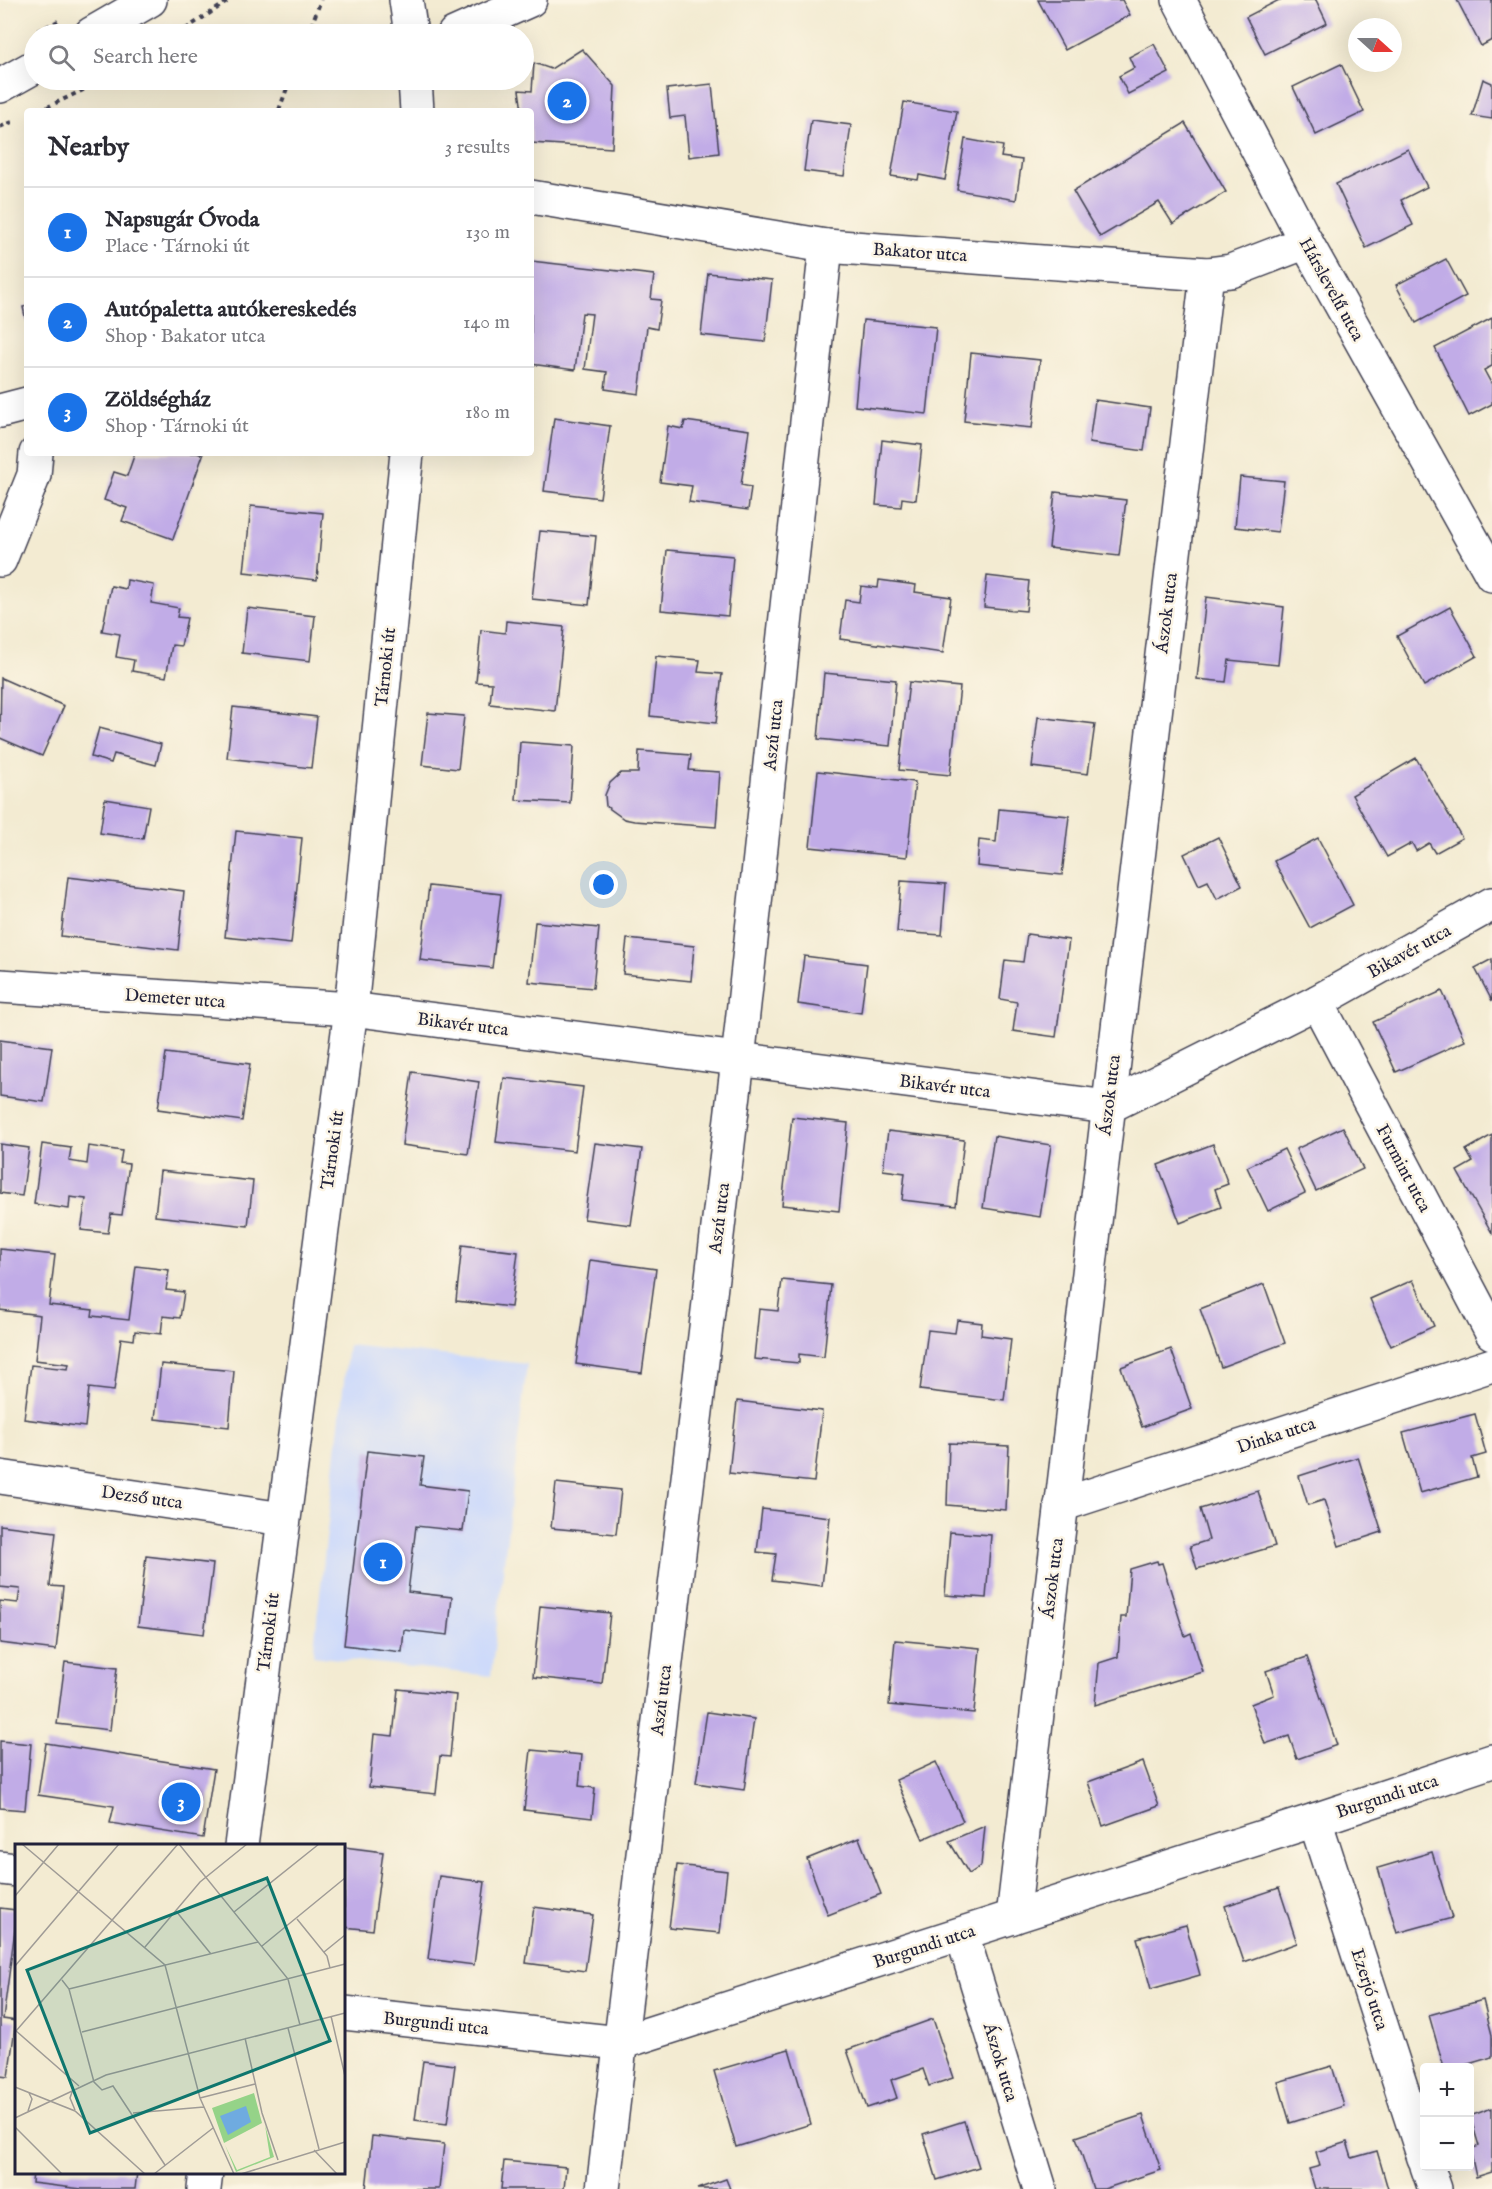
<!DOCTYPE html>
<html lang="en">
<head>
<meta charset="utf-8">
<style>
	:root { --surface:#fff; --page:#f7f7f7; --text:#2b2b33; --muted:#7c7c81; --line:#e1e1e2; --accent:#1a73e8 }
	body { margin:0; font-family:"IM FELL English",serif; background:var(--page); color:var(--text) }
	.controls { position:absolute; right:18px; bottom:18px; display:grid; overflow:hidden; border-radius:6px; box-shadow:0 6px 24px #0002 }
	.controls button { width:54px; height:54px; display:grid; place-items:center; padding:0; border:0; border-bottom:2px solid var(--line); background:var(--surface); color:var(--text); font:30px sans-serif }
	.compass { position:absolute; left:1348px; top:18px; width:54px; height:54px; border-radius:50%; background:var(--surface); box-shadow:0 6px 24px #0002; rotate:111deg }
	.you { position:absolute; left:604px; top:885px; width:21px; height:21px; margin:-15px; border:4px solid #fff; border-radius:50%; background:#1a73e8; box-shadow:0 0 0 9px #1a73e833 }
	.badge { display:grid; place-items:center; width:39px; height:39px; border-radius:50%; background:var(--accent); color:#fff; font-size:20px; font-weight:700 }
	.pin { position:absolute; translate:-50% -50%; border:3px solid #fff; box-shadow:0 2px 6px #0006 }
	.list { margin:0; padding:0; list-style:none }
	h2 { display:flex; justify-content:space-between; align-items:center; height:78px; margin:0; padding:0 24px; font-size:26px }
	h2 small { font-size:20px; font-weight:400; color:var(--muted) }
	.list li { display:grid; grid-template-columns:39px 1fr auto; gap:18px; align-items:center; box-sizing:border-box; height:90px; padding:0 24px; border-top:2px solid var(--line) }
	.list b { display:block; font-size:22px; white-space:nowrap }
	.list p { margin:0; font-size:20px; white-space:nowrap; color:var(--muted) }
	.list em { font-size:20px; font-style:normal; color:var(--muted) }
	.icon { flex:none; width:33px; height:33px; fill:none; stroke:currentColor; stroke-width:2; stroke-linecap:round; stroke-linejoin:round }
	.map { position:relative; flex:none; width:1492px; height:2189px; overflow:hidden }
	.search { position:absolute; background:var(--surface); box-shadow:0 6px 24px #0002; left:24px; top:24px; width:510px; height:66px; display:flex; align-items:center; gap:15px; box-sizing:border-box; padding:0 21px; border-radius:33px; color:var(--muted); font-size:22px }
	.panel { position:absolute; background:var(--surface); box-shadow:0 6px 24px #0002; left:24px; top:108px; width:510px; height:348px; border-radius:6px }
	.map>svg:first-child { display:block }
	.built { fill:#cedafa }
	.building { fill:#c1ace7 }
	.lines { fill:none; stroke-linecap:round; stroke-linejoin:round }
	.street-casing { stroke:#414052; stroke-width:36 }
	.secondary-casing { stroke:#414052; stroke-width:36 }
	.path { stroke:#414052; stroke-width:4; stroke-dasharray:4.5 4.5; stroke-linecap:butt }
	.street { stroke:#fff; stroke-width:33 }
	.secondary { stroke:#fff; stroke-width:33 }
	.labels { text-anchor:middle; stroke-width:5; stroke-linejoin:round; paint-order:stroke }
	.street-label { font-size:18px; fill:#22223b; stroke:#fcf5e5 }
	.inset-road { fill:none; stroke:#9f9b96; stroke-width:1.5 }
	.view { fill:#0f766e; fill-opacity:0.15; stroke:#0f766e; stroke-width:3 }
	.inset-edge { fill:none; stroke:#22223b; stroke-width:3 }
</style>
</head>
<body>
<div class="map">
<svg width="1492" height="2189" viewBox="0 0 1492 2189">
	<rect width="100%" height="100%" fill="#fcf5e5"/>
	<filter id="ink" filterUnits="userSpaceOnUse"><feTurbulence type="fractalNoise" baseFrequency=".0167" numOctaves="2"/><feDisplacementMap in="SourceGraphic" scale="12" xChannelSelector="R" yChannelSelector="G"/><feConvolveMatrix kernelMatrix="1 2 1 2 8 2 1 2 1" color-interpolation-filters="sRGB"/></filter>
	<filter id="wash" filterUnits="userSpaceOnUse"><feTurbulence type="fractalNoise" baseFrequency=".008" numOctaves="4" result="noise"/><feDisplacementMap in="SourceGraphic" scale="24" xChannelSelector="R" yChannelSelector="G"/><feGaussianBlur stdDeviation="1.35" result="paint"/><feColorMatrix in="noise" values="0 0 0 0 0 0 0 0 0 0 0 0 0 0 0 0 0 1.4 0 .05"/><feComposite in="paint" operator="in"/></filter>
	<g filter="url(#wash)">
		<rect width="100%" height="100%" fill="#f3ebd2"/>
		<!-- built -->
		<polygon class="built" points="348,1345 527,1364 491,1676 313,1656"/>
		<g id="blocks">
			<!-- building -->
			<g class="building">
				<polygon points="1038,0 1122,0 1130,15 1065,50"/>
				<polygon points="1279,0 1316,0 1327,23 1265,54 1246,17"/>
				<polygon points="1457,0 1492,0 1492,40 1481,46"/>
				<polygon points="1154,44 1169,73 1128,94 1119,76 1134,68 1129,57"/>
				<polygon points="582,49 615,86 612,148 531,143 531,111 522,111 519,90 532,91 534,63 551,69"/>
				<polygon points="1341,64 1364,112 1316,135 1293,87"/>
				<polygon points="1483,79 1492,83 1492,119 1472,116"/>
				<polygon points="712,84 719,153 689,157 685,116 670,118 667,89"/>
				<polygon points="904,102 957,111 945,180 919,175 918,180 891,176"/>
				<polygon points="811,120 851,125 844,176 804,171"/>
				<polygon points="1185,123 1226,192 1173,224 1159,202 1100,237 1073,191"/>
				<polygon points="965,139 1003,146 1001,157 1022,160 1016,200 957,190"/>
				<polygon points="1408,149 1427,187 1401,200 1413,225 1366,248 1336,184"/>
				<polygon points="1446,259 1466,296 1416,323 1396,285"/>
				<polygon points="531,261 654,275 651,299 661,300 657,329 647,327 639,394 605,389 607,372 585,369 592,314 582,313 575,370 531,364"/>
				<polygon points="708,273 772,280 765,342 701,335"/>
				<polygon points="27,306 27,321 26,321 23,307"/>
				<polygon points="1492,318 1492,366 1484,370 1492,385 1492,404 1469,416 1435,348"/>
				<polygon points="863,320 936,327 927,414 855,406"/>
				<polygon points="971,353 1040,360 1032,428 964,421"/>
				<polygon points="1095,400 1150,408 1144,451 1089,443"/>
				<polygon points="554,418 610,426 600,498 544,491"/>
				<polygon points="685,421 749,430 741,485 751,487 748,510 689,502 692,486 660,482 668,426 683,429"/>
				<polygon points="882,440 922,445 916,500 902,498 901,507 876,505"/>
				<polygon points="135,453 197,453 203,455 173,539 122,521 127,508 104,500 114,472 127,476"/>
				<polygon points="1240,477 1284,481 1278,532 1235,527"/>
				<polygon points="1055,492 1126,500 1119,556 1049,548"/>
				<polygon points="251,506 323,513 317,580 244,572"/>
				<polygon points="540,531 596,536 589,605 532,599"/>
				<polygon points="667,550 733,556 728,616 661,610"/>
				<polygon points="987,576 1029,581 1026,611 984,607"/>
				<polygon points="127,580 154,585 151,603 179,608 177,617 187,618 181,646 172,645 166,677 132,671 134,660 116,657 120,634 102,631 111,586 126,589"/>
				<polygon points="879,580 916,585 915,592 951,597 943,653 840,639 845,600 859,602 861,586 878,588"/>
				<polygon points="1206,597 1284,607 1278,665 1229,660 1226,682 1197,679"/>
				<polygon points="1450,607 1477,656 1424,686 1397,636"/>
				<polygon points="247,608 315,616 310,661 242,653"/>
				<polygon points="506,621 564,627 555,711 490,704 492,683 476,682 481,630 505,633"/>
				<polygon points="656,656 700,660 698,672 722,674 716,723 650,716"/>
				<polygon points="824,673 896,680 890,746 818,739"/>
				<polygon points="1,678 64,706 42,756 0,738"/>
				<polygon points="909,682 960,687 950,775 899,770"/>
				<polygon points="233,707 317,717 311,768 227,758"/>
				<polygon points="428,713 464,716 458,769 422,765"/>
				<polygon points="1038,717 1095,724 1088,774 1032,767"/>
				<polygon points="99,728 161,744 156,765 114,754 111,763 91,757"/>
				<polygon points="520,742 574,746 570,803 516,800"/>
				<polygon points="639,751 691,755 689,770 720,772 716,827 634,821 624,819 606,806 605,795 610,783 621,773 638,773"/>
				<polygon points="1416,758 1462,838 1435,853 1429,843 1416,851 1412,843 1387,857 1352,795"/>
				<polygon points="818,771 915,782 907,857 810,847"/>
				<polygon points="105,799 149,806 143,839 100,833"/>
				<polygon points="999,809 1069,816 1062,875 977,866 979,840 996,842"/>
				<polygon points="236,831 302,838 291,944 225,937"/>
				<polygon points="1218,837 1242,886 1217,899 1208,881 1199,885 1184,854"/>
				<polygon points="1318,838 1353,905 1310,928 1274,861"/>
				<polygon points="68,877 184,891 178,950 61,936"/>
				<polygon points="901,881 946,884 942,935 897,932"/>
				<polygon points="429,886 501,894 492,968 420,960"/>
				<polygon points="535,922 599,928 593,988 529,982"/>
				<polygon points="1027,934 1069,940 1056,1037 1013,1031 1017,1002 1000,999 1005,960 1023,962"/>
				<polygon points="627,939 694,946 691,981 623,974"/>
				<polygon points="804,956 867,964 861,1013 798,1004"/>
				<polygon points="1492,959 1492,1001 1475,968"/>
				<polygon points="1442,991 1465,1041 1396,1072 1373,1022"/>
				<polygon points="0,1040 52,1047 44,1102 0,1096"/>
				<polygon points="166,1053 250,1064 242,1121 158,1109"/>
				<polygon points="412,1072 479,1082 468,1154 402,1145"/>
				<polygon points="504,1078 583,1087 575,1151 496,1142"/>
				<polygon points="792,1117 848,1123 839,1211 782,1205"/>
				<polygon points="1343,1127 1363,1169 1316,1191 1296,1149"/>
				<polygon points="888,1131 964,1140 956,1206 902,1200 905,1173 883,1170"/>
				<polygon points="1492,1135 1492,1233 1457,1171 1473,1162 1466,1150"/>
				<polygon points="994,1136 1051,1145 1040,1217 983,1208"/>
				<polygon points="595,1143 642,1149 631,1225 584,1219"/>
				<polygon points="0,1144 29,1148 22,1196 0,1193"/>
				<polygon points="42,1144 71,1148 69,1161 87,1164 89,1146 122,1151 120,1163 129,1164 122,1215 111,1214 108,1233 81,1230 86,1199 70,1197 69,1209 34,1204"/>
				<polygon points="1213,1144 1228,1184 1215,1189 1221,1207 1180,1223 1158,1165"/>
				<polygon points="1284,1149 1305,1193 1268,1211 1247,1167"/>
				<polygon points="160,1171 253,1181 248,1226 155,1216"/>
				<polygon points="462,1245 518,1252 511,1307 456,1301"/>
				<polygon points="0,1249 55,1255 49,1305 93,1310 92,1316 129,1320 136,1266 169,1270 166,1290 184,1292 180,1318 163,1316 161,1334 135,1331 134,1340 121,1338 114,1391 89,1388 85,1427 24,1419 31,1365 68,1369 69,1364 35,1360 40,1315 0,1310"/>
				<polygon points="590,1260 656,1269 642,1373 576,1364"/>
				<polygon points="782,1280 831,1285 824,1357 799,1354 799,1363 754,1359 759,1309 778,1311"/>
				<polygon points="1413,1280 1434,1326 1391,1346 1370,1299"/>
				<polygon points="1264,1284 1285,1343 1221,1367 1200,1309"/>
				<polygon points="957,1320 982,1323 981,1335 1011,1339 1004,1400 920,1390 928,1330 955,1333"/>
				<polygon points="1171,1349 1192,1409 1142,1427 1121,1367"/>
				<polygon points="161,1364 234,1371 229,1427 155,1419"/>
				<polygon points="737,1401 822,1411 814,1482 729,1473"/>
				<polygon points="1475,1414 1486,1454 1472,1458 1477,1477 1420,1493 1403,1433"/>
				<polygon points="949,1443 1009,1446 1006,1510 947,1505"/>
				<polygon points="367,1451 424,1457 420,1485 468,1491 463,1531 416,1526 408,1592 452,1597 448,1635 404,1630 402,1652 344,1645"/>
				<polygon points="1358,1457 1382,1532 1339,1546 1324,1500 1308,1505 1299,1476"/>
				<polygon points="556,1483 621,1490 616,1534 551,1528"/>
				<polygon points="1258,1491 1275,1546 1197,1569 1190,1546 1209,1540 1200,1509"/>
				<polygon points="762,1509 830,1517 822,1586 772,1580 776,1554 757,1552"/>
				<polygon points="0,1525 56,1532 50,1586 63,1587 56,1650 0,1643 0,1601 18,1603 20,1589 0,1587"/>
				<polygon points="950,1532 991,1535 986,1598 945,1595"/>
				<polygon points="146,1556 213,1564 204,1634 138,1626"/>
				<polygon points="1157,1561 1158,1564 1162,1563 1185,1636 1191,1633 1203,1672 1095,1705 1099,1663 1118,1657 1121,1617 1126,1617 1130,1569"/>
				<polygon points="540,1606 610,1613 602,1684 533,1677"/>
				<polygon points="895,1640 980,1648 974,1713 889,1705"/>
				<polygon points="1307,1657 1337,1745 1297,1759 1289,1736 1265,1744 1251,1704 1274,1695 1266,1671"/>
				<polygon points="65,1662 117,1668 110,1730 57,1724"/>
				<polygon points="398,1689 456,1695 450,1757 440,1756 436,1794 369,1787 374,1734 393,1736"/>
				<polygon points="707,1712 754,1719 744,1790 696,1783"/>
				<polygon points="0,1741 31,1744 25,1810 0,1808"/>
				<polygon points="46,1743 214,1769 203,1838 110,1823 114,1806 38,1795"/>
				<polygon points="531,1750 582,1755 579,1786 595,1788 592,1818 524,1810"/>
				<polygon points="936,1762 963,1821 923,1839 896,1780"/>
				<polygon points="1143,1762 1159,1806 1103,1826 1088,1782"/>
				<polygon points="985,1826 981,1866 969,1874 949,1841"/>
				<polygon points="859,1838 881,1894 828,1915 807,1859"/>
				<polygon points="344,1847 383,1852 373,1930 344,1927"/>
				<polygon points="1432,1852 1452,1918 1397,1933 1378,1868"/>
				<polygon points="677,1865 727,1871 720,1933 669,1928"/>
				<polygon points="439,1876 485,1882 474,1965 428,1959"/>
				<polygon points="1279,1888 1297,1943 1244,1962 1225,1906"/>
				<polygon points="534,1907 593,1915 585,1971 526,1963"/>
				<polygon points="0,1908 16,1910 16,1922 3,2019 16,2021 8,2077 0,2076"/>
				<polygon points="1186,1925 1200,1975 1151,1989 1137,1938"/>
				<polygon points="1483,2000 1492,2035 1492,2057 1455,2068 1444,2068 1429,2015"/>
				<polygon points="933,2019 953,2078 929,2086 923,2069 891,2080 897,2098 867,2108 847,2050"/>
				<polygon points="789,2049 811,2124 736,2147 714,2071"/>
				<polygon points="423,2061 455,2065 447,2124 415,2120"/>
				<polygon points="1332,2066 1344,2106 1290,2123 1278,2082"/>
				<polygon points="1492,2108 1492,2172 1476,2177 1470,2149 1479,2146 1470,2116"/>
				<polygon points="1143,2115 1161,2170 1104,2189 1093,2189 1076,2137"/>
				<polygon points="964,2121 979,2167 937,2180 923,2134"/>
				<polygon points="372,2136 444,2144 439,2189 366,2189"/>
				<polygon points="1347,2142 1352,2158 1377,2151 1388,2189 1315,2189 1309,2169 1320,2166 1316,2152"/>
				<polygon points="504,2161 566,2167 564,2189 501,2189"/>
				<polygon points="33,2172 137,2172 135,2189 82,2189 32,2183"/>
				<polygon points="726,2179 730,2189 697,2189"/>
			</g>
		</g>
	</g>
	<g filter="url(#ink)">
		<use href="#blocks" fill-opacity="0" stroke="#414052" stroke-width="1.5"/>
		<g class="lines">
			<defs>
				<g id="street">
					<polyline points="1179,0 1306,242 1492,575"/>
					<polyline points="454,34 530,0"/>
					<polyline points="531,197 826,246 1207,274 1231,271 1306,242"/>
					<polyline points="0,411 27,404"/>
					<polyline points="0,560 34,475 36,453"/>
					<polyline points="0,986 351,1009 1108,1107 1317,1002 1492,904"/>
					<polyline points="1317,1002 1492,1333"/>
					<polyline points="0,1477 283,1519"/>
					<polyline points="1061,1505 1492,1365"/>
					<polyline points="1315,1820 1424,2158"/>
					<polyline points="0,1868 16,1870"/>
					<polyline points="1013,1917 1207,274"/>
					<polyline points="962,1934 1040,2189"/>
					<polyline points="344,2013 620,2043 1315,1820 1492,1761"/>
					<polyline points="1427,2166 1435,2189"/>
					<polyline points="603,2189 738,1060 826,246"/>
				</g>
				<g id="secondary">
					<polyline points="406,0 411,34"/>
					<polyline points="91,34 150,0"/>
					<polyline points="415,80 417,111"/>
					<polyline points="0,86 34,67"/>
					<polyline points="241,1846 351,1009 407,453"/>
					<polyline points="204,2189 206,2172"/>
				</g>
			</defs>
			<!-- street casing -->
			<use href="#street" class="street-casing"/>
			<!-- secondary casing -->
			<use href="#secondary" class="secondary-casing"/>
			<!-- path -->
			<g class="path">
				<polyline points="38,31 58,21"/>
				<polyline points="178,34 230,0"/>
				<polyline points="308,34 321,0"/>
				<polyline points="279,110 290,80"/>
				<polyline points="39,111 104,80"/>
				<polyline points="0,127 12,122"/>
			</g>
			<!-- street -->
			<use href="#street" class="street"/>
			<!-- secondary -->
			<use href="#secondary" class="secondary"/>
		</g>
	</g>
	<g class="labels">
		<!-- street labels -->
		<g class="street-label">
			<text transform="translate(920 252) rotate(4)" y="6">Bakator utca</text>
			<text transform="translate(1332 289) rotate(61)" y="6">Hárslevelű utca</text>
			<text transform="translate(1166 613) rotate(-83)" y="6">Ászok utca</text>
			<text transform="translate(385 667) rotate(-84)" y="6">Tárnoki út</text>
			<text transform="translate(773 735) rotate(-84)" y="6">Aszú utca</text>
			<text transform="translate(1409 951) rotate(-29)" y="6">Bikavér utca</text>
			<text transform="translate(175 998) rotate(4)" y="6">Demeter utca</text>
			<text transform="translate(463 1024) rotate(7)" y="6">Bikavér utca</text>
			<text transform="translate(945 1086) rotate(7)" y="6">Bikavér utca</text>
			<text transform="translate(1109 1095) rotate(-83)" y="6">Ászok utca</text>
			<text transform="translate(332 1150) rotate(-82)" y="6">Tárnoki út</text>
			<text transform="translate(1404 1168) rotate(62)" y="6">Furmint utca</text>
			<text transform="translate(719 1218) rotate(-83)" y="6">Aszú utca</text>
			<text transform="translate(1276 1435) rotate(-18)" y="6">Dinka utca</text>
			<text transform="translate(142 1497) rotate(8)" y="6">Dezső utca</text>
			<text transform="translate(1052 1578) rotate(-83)" y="6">Ászok utca</text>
			<text transform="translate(268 1632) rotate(-83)" y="6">Tárnoki út</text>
			<text transform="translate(661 1700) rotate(-83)" y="6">Aszú utca</text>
			<text transform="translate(1387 1796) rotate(-18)" y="6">Burgundi utca</text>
			<text transform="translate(924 1946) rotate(-18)" y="6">Burgundi utca</text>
			<text transform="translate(1370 1989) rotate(72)" y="6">Ezerjó utca</text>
			<text transform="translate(436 2023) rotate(6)" y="6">Burgundi utca</text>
			<text transform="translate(1001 2062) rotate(73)" y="6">Ászok utca</text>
		</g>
	</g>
	<!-- overview -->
	<g transform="translate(15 1844)">
		<rect width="330" height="330" fill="#f3ebd2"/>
		<path d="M239 249 247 279 209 299 197 264ZM250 281 259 313 221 328 210 301 222 326 255 313Z" fill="#95d388"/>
		<path d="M231 262 236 278 213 291 205 272Z" fill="#6fabe0"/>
		<path class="inset-road" d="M7 0 150 121 185 254 219 330M164 0 273 135 285 181M0 52 44 0M161 67 196 110M219 68 304 0M282 75 312 112 315 124M247 102 330 34M130 103 185 38 232 0M309 108 330 91M0 122 104 0M47 136 54 145 79 238 87 246 98 242 150 321M54 145 243 98M316 172 330 232M273 184 304 305M0 186 64 242M1 187 163 0M67 188 330 120M230 194 247 269 263 316M0 243 60 267 130 330M58 245 55 254 60 266M185 254 240 240M13 267 17 255 14 249M118 269 189 263M0 274 91 231 330 169M0 283 47 330M299 306 322 330M139 330 198 284M226 330 330 298"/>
		<path class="view" d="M252 34 315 197 75 289 12 126Z"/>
		<rect width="330" height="330" class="inset-edge"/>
	</g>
</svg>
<div class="controls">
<button>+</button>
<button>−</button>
</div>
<svg class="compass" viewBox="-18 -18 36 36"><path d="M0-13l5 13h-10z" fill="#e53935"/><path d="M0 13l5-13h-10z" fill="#7c7c81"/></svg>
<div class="you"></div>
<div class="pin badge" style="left:383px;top:1562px">1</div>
<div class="pin badge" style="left:567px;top:101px">2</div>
<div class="pin badge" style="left:181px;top:1802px">3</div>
<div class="search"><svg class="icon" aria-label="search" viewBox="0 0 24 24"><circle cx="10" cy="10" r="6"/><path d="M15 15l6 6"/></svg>Search here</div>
<section class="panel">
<h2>Nearby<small>3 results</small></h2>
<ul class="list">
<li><span class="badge">1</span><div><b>Napsugár Óvoda</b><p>Place · Tárnoki út</p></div><em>130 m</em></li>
<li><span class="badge">2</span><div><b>Autópaletta autókereskedés</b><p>Shop · Bakator utca</p></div><em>140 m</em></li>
<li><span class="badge">3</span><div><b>Zöldségház</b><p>Shop · Tárnoki út</p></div><em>180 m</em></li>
</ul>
</section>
</div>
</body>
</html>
